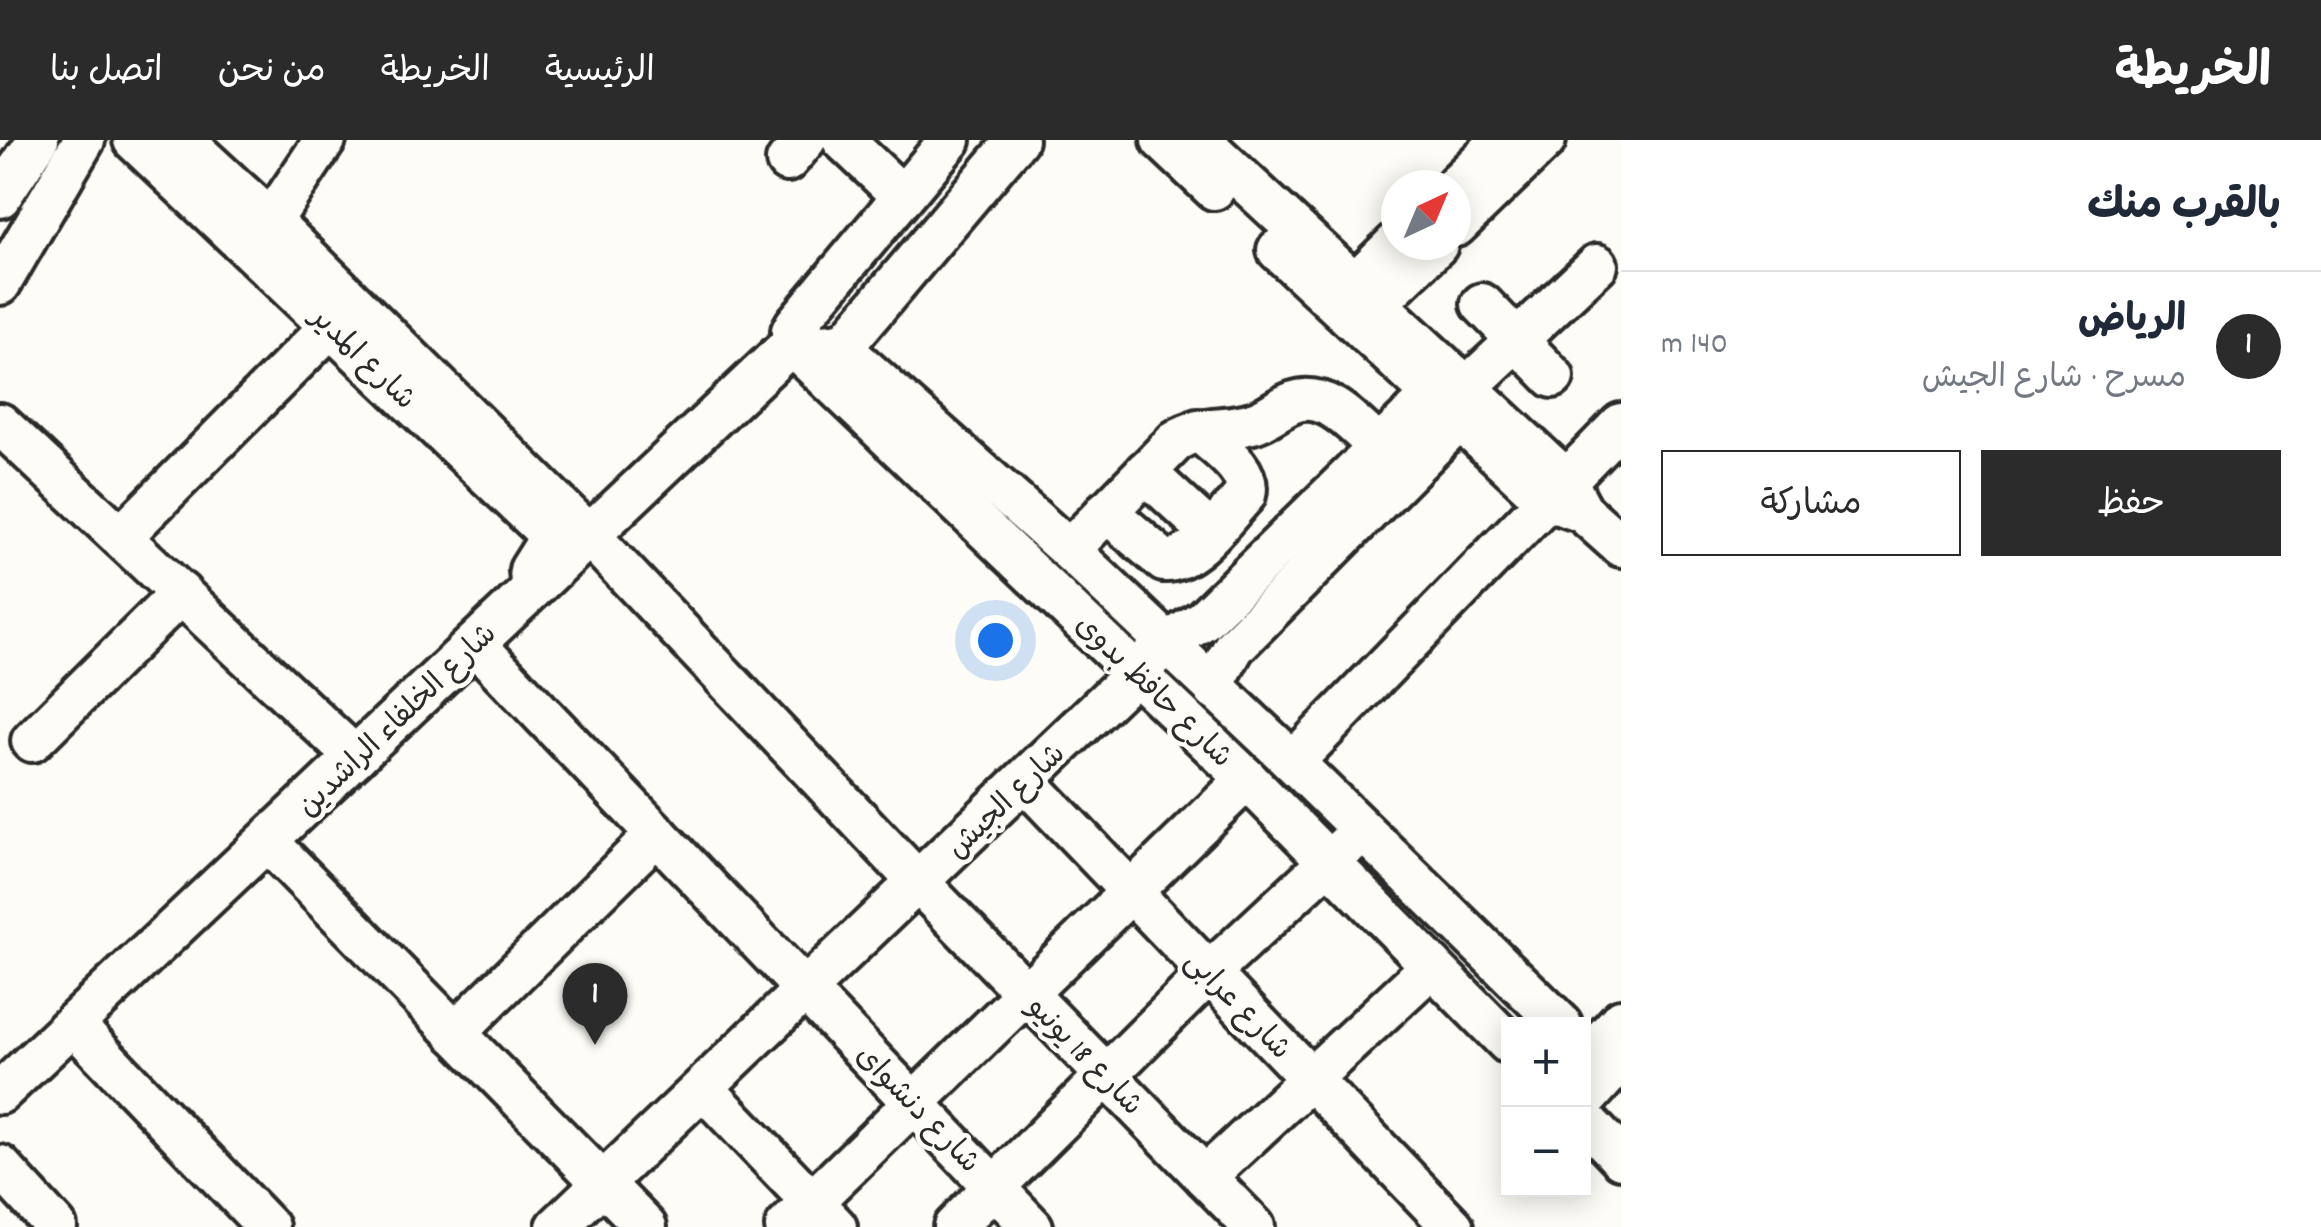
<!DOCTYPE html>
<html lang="ar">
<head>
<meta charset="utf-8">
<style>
	:root { --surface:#fff; --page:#f6f6f7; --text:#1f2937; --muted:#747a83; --line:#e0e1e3; --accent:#2b2b2b }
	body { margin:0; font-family:Dekko,"Playpen Sans Arabic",sans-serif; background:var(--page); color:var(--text); direction:rtl }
	.controls { position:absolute; right:30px; bottom:30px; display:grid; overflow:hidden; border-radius:0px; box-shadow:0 5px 25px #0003 }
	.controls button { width:90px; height:90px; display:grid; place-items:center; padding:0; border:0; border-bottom:2px solid var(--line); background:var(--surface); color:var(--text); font:50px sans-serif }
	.compass { position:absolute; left:1381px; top:30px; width:90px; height:90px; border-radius:50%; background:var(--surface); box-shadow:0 5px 25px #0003; rotate:44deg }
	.you { position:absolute; left:995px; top:500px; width:35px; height:35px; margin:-25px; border:8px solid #fff; border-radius:50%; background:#1a73e8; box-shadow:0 0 0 15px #1a73e833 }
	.badge { display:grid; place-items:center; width:65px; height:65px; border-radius:50%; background:var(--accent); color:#fff; font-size:32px; font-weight:700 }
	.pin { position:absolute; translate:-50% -82px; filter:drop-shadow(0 2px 5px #0008) }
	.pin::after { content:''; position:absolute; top:52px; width:35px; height:30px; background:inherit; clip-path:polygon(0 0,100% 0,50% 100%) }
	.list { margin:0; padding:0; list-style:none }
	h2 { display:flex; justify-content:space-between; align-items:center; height:130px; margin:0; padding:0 40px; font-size:42px }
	h2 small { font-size:32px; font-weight:400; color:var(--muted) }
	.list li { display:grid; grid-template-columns:65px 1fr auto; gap:30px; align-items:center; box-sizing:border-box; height:150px; padding:0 40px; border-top:2px solid var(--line) }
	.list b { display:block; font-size:38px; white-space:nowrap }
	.list p { margin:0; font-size:32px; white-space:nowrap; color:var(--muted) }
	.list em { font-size:32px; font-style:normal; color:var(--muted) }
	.actions { display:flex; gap:20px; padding:30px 40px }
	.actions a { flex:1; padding:22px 0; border:2px solid var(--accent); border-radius:0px; text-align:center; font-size:35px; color:var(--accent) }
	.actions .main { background:var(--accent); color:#fff }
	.map { position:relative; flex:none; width:1621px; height:1087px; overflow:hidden; direction:ltr }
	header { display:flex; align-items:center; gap:60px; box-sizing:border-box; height:140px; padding:0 50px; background:var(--accent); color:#fff }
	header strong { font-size:48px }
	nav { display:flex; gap:55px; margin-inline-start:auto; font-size:35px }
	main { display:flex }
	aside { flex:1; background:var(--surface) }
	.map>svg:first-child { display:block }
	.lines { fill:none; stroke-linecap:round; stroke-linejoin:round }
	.minor-casing { stroke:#2b2b2b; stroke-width:48 }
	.minor { stroke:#fdfcf7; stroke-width:40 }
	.labels { text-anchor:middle; stroke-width:9; stroke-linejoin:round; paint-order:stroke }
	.street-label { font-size:30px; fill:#2b2b2b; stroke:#fdfcf7 }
</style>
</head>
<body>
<header>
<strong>الخريطة</strong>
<nav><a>الرئيسية</a><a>الخريطة</a><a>من نحن</a><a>اتصل بنا</a></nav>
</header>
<main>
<aside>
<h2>بالقرب منك<small></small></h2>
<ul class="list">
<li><span class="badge">1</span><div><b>الرياض</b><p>مسرح · شارع الجيش</p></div><em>140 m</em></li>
</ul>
<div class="actions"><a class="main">حفظ</a><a>مشاركة</a></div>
</aside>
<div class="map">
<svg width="1621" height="1087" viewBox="0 0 1621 1087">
	<rect width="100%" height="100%" fill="#fdfcf7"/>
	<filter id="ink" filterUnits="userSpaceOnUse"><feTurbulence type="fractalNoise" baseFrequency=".01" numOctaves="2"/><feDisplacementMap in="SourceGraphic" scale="20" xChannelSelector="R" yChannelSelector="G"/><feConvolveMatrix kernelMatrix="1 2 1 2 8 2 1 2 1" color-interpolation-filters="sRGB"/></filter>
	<g filter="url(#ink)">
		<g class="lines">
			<defs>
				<g id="minor">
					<polyline points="134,0 543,388 547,403 530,430 531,443"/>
					<polyline points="183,0 271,81 589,395 919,743 1254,1087"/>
					<polyline points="843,0 901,55"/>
					<polyline points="950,0 796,184 792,191 792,205 1247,639 1508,903"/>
					<polyline points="1162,0 1214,49"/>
					<polyline points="1200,0 1565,339 1583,372 1621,406"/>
					<polyline points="787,21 805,0"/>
					<polyline points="1456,45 1502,0"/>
					<polyline points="0,57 38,0"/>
					<polyline points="271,81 325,0"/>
					<polyline points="1456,86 1545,0"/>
					<polyline points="1278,110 1545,359 1583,372"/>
					<polyline points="0,144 84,0"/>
					<polyline points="1338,160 1396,103"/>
					<polyline points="1482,164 1553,237"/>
					<polyline points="1359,180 1437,105"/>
					<polyline points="838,205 1069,410 1293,622 1561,884"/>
					<polyline points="1466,248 1597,125"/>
					<polyline points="0,284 355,617"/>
					<polyline points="1145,332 1210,392"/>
					<path d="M1106 371 1164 421C1193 423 1225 376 1245 355 1252 329 1216 307 1198 290"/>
					<polyline points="121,397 331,186"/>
					<path d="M1069 410 1177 300C1200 285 1226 291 1252 283 1268 279 1279 267 1294 262 1327 250 1357 288 1379 307"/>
					<polyline points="475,504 1032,1087"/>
					<polyline points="1215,550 1219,534 1234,507 1476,263"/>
					<polyline points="32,601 181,453"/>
					<polyline points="1293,622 1621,284"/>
					<polyline points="1025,641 1453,1087"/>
					<polyline points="268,702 646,1087"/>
					<polyline points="73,884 268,1087"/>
					<polyline points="455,893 657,694"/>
					<polyline points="1584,921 1621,880"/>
					<polyline points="703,948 836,1087"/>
					<path d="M0 953 784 211C804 197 828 212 849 199L1017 0"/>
					<polyline points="1584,961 1621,920"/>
					<polyline points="1584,979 1621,1018"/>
					<polyline points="0,1026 56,1087"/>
					<polyline points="1205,1037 1432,826"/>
					<polyline points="557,1087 1167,503 1203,480 1453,235"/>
					<polyline points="786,1087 1247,639"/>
					<polyline points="954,1087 1209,833 1349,703"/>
				</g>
			</defs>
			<!-- minor casing -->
			<use href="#minor" class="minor-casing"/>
			<!-- minor -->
			<use href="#minor" class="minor"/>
		</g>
	</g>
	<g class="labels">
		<!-- street labels -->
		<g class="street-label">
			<text transform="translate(364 217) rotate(44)" y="10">شارع المدير</text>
			<text transform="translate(1155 550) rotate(44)" y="10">شارع حافظ بدوى</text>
			<text transform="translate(396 579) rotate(-44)" y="10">شارع الخلفاء الراشدين</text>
			<text transform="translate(1005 660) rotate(-44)" y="10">شارع الجيش</text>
			<text transform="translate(1239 864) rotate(46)" y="10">شارع عرابى</text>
			<text transform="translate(1086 915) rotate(46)" y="10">شارع 18 يونيو</text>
			<text transform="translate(919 968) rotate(46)" y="10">شارع دنشواى</text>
		</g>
	</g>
</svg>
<div class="controls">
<button>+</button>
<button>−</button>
</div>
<svg class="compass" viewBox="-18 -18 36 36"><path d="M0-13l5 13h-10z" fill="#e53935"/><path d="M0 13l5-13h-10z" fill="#747a83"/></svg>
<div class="you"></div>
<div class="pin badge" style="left:595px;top:905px">1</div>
</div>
</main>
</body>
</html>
